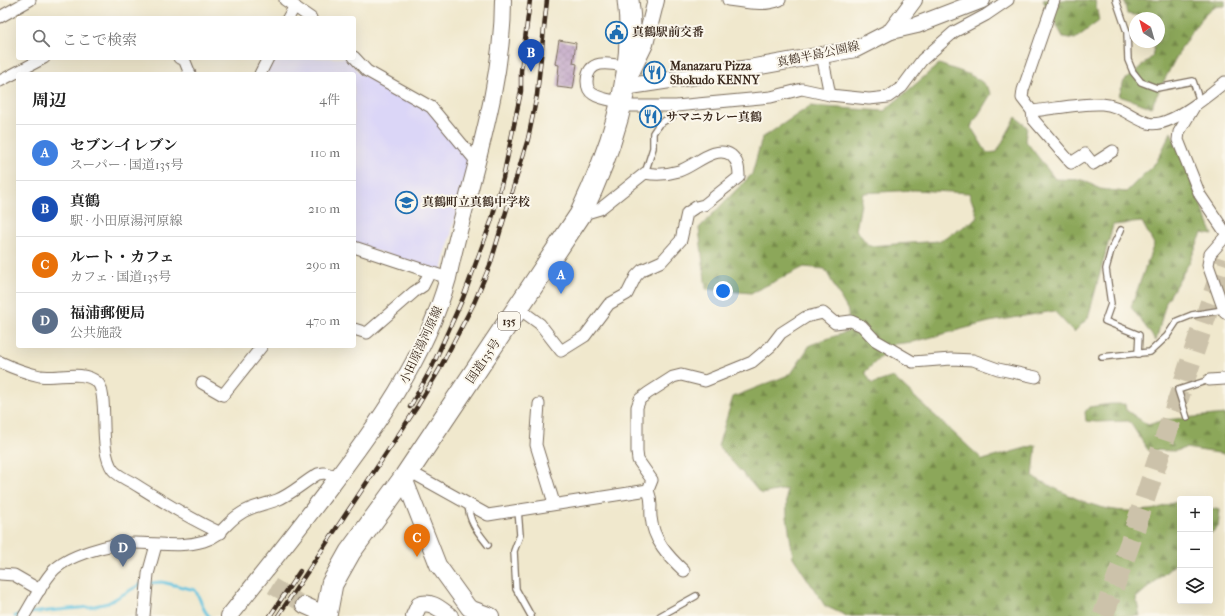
<!DOCTYPE html>
<html lang="ja">
<head>
<meta charset="utf-8">
<style>
	:root { --surface:#fff; --page:#f2f2f2; --text:#222; --muted:#767676; --line:#e0e0e0; --accent:#1a73e8 }
	body { margin:0; font-family:"IM FELL French Canon","Noto Serif JP",serif; background:var(--page); color:var(--text) }
	.controls { position:absolute; right:12px; bottom:12px; display:grid; overflow:hidden; border-radius:4px; box-shadow:0 4px 16px #0002 }
	.controls button { width:36px; height:36px; display:grid; place-items:center; padding:0; border:0; border-bottom:1px solid var(--line); background:var(--surface); color:var(--text); font:20px sans-serif }
	.compass { position:absolute; left:1129px; top:12px; width:36px; height:36px; border-radius:50%; background:var(--surface); box-shadow:0 4px 16px #0002; rotate:323deg }
	.you { position:absolute; left:723px; top:291px; width:14px; height:14px; margin:-10px; border:3px solid #fff; border-radius:50%; background:#1a73e8; box-shadow:0 0 0 6px #1a73e833 }
	.badge { display:grid; place-items:center; width:26px; height:26px; border-radius:50%; background:var(--accent); color:#fff; font-size:13px; font-weight:700 }
	.pin { position:absolute; translate:-50% -33px; filter:drop-shadow(0 1px 2px #0008) }
	.pin::after { content:''; position:absolute; top:21px; width:14px; height:12px; background:inherit; clip-path:polygon(0 0,100% 0,50% 100%) }
	.list { margin:0; padding:0; list-style:none }
	h2 { display:flex; justify-content:space-between; align-items:center; height:52px; margin:0; padding:0 16px; font-size:17px }
	h2 small { font-size:13px; font-weight:400; color:var(--muted) }
	.list li { display:grid; grid-template-columns:26px 1fr auto; gap:12px; align-items:center; box-sizing:border-box; height:56px; padding:0 16px; border-top:1px solid var(--line) }
	.list b { display:block; font-size:15px; white-space:nowrap }
	.list p { margin:0; font-size:13px; white-space:nowrap; color:var(--muted) }
	.list em { font-size:13px; font-style:normal; color:var(--muted) }
	.icon { flex:none; width:22px; height:22px; fill:none; stroke:currentColor; stroke-width:2; stroke-linecap:round; stroke-linejoin:round }
	.map { position:relative; flex:none; width:1225px; height:616px; overflow:hidden }
	.search { position:absolute; background:var(--surface); box-shadow:0 4px 16px #0002; left:16px; top:16px; width:340px; height:44px; display:flex; align-items:center; gap:10px; box-sizing:border-box; padding:0 14px; border-radius:4px; color:var(--muted); font-size:15px }
	.panel { position:absolute; background:var(--surface); box-shadow:0 4px 16px #0002; left:16px; top:72px; width:340px; height:276px; border-radius:4px }
	.map>svg:first-child { display:block }
	.built { fill:#dbd6f7 }
	.forest { fill:url(#forest-firs); stroke:#64683c; fill-rule:evenodd }
	.lines { fill:none; stroke-linecap:round; stroke-linejoin:round }
	.stream { stroke:#61c2df; stroke-width:3 }
	.building { fill:url(#building-cross-hatch) }
	.secondary-tunnel { stroke:#ccc2aa; stroke-width:16; stroke-dasharray:16 8; stroke-linecap:butt }
	.highway-tunnel { stroke:#ccc2aa; stroke-width:21; stroke-dasharray:21 10; stroke-linecap:butt }
	.lane-casing { stroke:#7a6c5b; stroke-width:8 }
	.street-casing { stroke:#7a6c5b; stroke-width:13 }
	.secondary-casing { stroke:#7a6c5b; stroke-width:18 }
	.highway-casing { stroke:#7a6c5b; stroke-width:23 }
	.lane { stroke:#fff; stroke-width:5.5 }
	.street { stroke:#fff; stroke-width:11 }
	.secondary { stroke:#fff; stroke-width:16 }
	.highway { stroke:#fff; stroke-width:21 }
	.rail-casing { stroke:#3b2a1e; stroke-width:4.5 }
	.rail { stroke:#fbf7ec; stroke-width:3; stroke-dasharray:9; stroke-linecap:butt }
	.labels { text-anchor:middle; stroke-width:4; stroke-linejoin:round; paint-order:stroke }
	.shield { fill:#fbf7ec; stroke:#75685c; stroke-width:1 }
	.shield-label { font-size:11px; font-weight:bold; fill:#3b2a1e }
	.poi-label { font-size:12px; font-weight:bold; fill:#3b2a1e; stroke:#fbf7ec; text-anchor:start }
	.street-label { font-size:12px; fill:#3b2a1e; stroke:#fbf7ec }
</style>
</head>
<body>
<div class="map">
<svg width="1225" height="616" viewBox="0 0 1225 616">
	<defs>
		<pattern id="forest-firs" width="22" height="20" patternUnits="userSpaceOnUse"><rect width="22" height="20" fill="#8ca75a"/><path d="M5 1l3.5 6h-7zM16 11l3.5 6h-7z" fill="#74884a"/></pattern>
		<pattern id="building-cross-hatch" width="8" height="8" patternUnits="userSpaceOnUse"><rect width="8" height="8" fill="#bb9dc2"/><path d="M0 0l8 8M0 8l8-8" fill="none" stroke="#99809d"/></pattern>
	</defs>
	<rect width="100%" height="100%" fill="#fbf7ec"/>
	<filter id="ink" filterUnits="userSpaceOnUse"><feTurbulence type="fractalNoise" baseFrequency=".025" numOctaves="2"/><feDisplacementMap in="SourceGraphic" scale="8" xChannelSelector="R" yChannelSelector="G"/><feConvolveMatrix kernelMatrix="1 2 1 2 8 2 1 2 1" color-interpolation-filters="sRGB"/></filter>
	<filter id="wash" filterUnits="userSpaceOnUse"><feTurbulence type="fractalNoise" baseFrequency=".012" numOctaves="4" result="noise"/><feDisplacementMap in="SourceGraphic" scale="16" xChannelSelector="R" yChannelSelector="G"/><feGaussianBlur stdDeviation="0.9" result="paint"/><feColorMatrix in="noise" values="0 0 0 0 0 0 0 0 0 0 0 0 0 0 0 0 0 1.4 0 .05"/><feComposite in="paint" operator="in"/></filter>
	<g filter="url(#wash)">
		<rect width="100%" height="100%" fill="#f0e8cd"/>
		<!-- built -->
		<polygon class="built" points="274,58 348,58 359,73 427,108 470,160 442,271 354,244 354,74 266,74"/>
		<!-- forest -->
		<g class="forest">
			<polygon points="1043,0 1095,0 1099,21 1075,39 1063,37"/>
			<path d="M1124 0H1225V6C1221 6 1216 6 1213 8 1189 25 1165 80 1151 107L1119 96 1124 81 1152 57 1155 42H1159V18L1127 14Z"/>
			<path d="M939 64C957 71 983 75 991 94L971 127 987 153 997 152 1016 117 1027 127 1025 140 1055 179 1083 180 1100 189 1126 192 1157 161 1171 132 1213 235 1202 233 1189 263 1166 302 1156 341 1131 307 1154 244 1142 222 1113 225 1088 318 1074 332 1054 311 989 322 913 342 894 344 865 372 872 384 893 377 983 460 1036 445 1033 477C1075 498 1102 516 1150 510 1161 509 1169 502 1180 502V560L1136 598 1140 616H847L825 606 793 557 787 517 786 489 761 494 718 446 733 397 791 374 810 345 849 331 848 311 825 269 804 267 751 293 706 289 699 228 752 174 762 138 810 106 884 111ZM914 190 969 193 978 218 939 241 869 246 856 230 863 193Z"/>
			<polygon points="1111,404 1125,404 1126,410 1148,425 1164,420 1225,414 1225,454 1185,448 1176,451 1148,450 1129,421 1097,422 1086,421 1085,412 1089,407"/>
			<polygon points="1210,508 1220,510 1218,527 1210,534"/>
		</g>
		<g class="lines">
			<!-- stream -->
			<g class="stream">
				<path d="M150 583 162 582 195 590C201 599 202 610 209 616"/>
				<polyline points="28,613 90,607 108,603 141,584 145,584"/>
				<polyline points="15,616 23,614"/>
			</g>
		</g>
		<g id="blocks">
			<!-- building -->
			<polygon class="building" points="559,40 576,43 573,63 577,64 573,89 557,87 559,65 555,64"/>
		</g>
	</g>
	<g filter="url(#ink)">
		<use href="#blocks" fill-opacity="0" stroke="#7a6c5b" stroke-width="1"/>
		<g class="lines">
			<!-- secondary-tunnel -->
			<polyline class="secondary-tunnel" points="272,586 304,605"/>
			<!-- highway-tunnel -->
			<polyline class="highway-tunnel" points="1103,616 1129,546 1225,259"/>
			<defs>
				<g id="lane">
					<polyline points="1116,0 1127,32 1128,60 1133,72 1141,82 1157,88 1193,81 1200,102"/>
					<polyline points="645,173 653,148 653,133 659,124 673,116 676,106"/>
					<polyline points="1121,230 1111,250 1106,269 1111,304 1105,321 1139,335 1138,354"/>
					<polyline points="1102,357 1150,352 1167,336 1177,321 1192,315 1223,310"/>
					<polyline points="1187,418 1178,390 1209,380"/>
					<path d="M468 504C469 522 477 531 488 545"/>
					<polyline points="518,510 520,535 514,551 516,589 531,616"/>
					<polyline points="660,616 696,596"/>
				</g>
				<g id="street">
					<polyline points="285,0 311,18"/>
					<path d="M728 0C745 2 764 7 780 0"/>
					<polyline points="1054,0 1023,90 1022,98 1032,111 1033,119 1071,163 1085,154 1093,164 1113,151"/>
					<polyline points="0,17 30,0"/>
					<polyline points="288,18 295,6"/>
					<polyline points="822,55 830,95"/>
					<polyline points="354,57 367,71 431,107 476,161"/>
					<polyline points="179,58 184,59 190,74"/>
					<polyline points="260,74 268,58"/>
					<polyline points="0,81 44,58"/>
					<path d="M620 102C611 100 600 99 593 94 588 91 587 87 587 81 588 57 612 64 628 67"/>
					<polyline points="619,106 676,106 771,97 802,89 830,95 869,99 888,97 902,87 922,60 954,32 986,15 1008,0"/>
					<polyline points="1194,107 1179,132 1178,140 1200,195 1225,232"/>
					<path d="M1032 111C1053 109 1082 103 1102 104 1120 105 1132 118 1148 123 1169 129 1209 95 1225 82"/>
					<polyline points="1225,237 1210,254 1208,265 1225,313"/>
					<polyline points="354,247 448,278"/>
					<path d="M518 308 540 324 561 351 585 336 609 304 627 294 636 276 642 270 662 261 681 240 687 213 696 207 704 205 739 177C739 168 738 161 731 155 715 144 695 166 679 171 669 174 656 175 645 173L600 209 590 212 583 208"/>
					<polyline points="354,329 367,333 414,292 423,286 430,272"/>
					<path d="M0 362C13 368 26 373 40 376 58 379 82 369 97 382 110 393 97 449 113 470 117 475 127 480 133 483 162 501 190 519 221 533"/>
					<polyline points="1209,380 1225,379"/>
					<polyline points="202,383 223,395 262,346"/>
					<polyline points="539,404 536,445 554,503"/>
					<polyline points="409,471 488,515 648,490 652,480 638,460 637,452 637,407 640,399 648,393 673,377 681,375 705,381 752,362 771,346 781,333 806,317 823,313 835,323 851,321 862,326 875,340 913,362 951,359 973,360 998,369 1036,377"/>
					<path d="M648 490C653 503 650 504 651 517 653 540 668 556 684 571"/>
					<polyline points="0,574 14,575 40,590"/>
					<path d="M24 616C33 601 41 585 52 572 67 555 111 543 134 543 157 543 181 548 204 541 222 536 225 523 240 514 251 506 264 505 277 500 292 494 304 482 318 474L324 473 339 476"/>
					<polyline points="144,616 148,574 156,545"/>
				</g>
				<g id="secondary">
					<polyline points="891,31 917,25 982,0"/>
					<polyline points="631,73 645,44 656,0"/>
					<polyline points="624,87 749,68 856,49 891,31 914,0"/>
					<polyline points="404,478 438,565 469,608 491,616"/>
					<polyline points="304,605 326,615"/>
					<path d="M229 616C261 576 293 536 324 495 375 428 425 360 448 278 467 186 503 95 503 0"/>
					<path d="M414 616 419 605C431 600 440 609 450 616"/>
				</g>
				<path id="highway" d="M326 616 332 584 350 552 404 478 580 215C611 151 638 71 628 0"/>
			</defs>
			<!-- lane casing -->
			<use href="#lane" class="lane-casing"/>
			<!-- street casing -->
			<use href="#street" class="street-casing"/>
			<!-- secondary casing -->
			<use href="#secondary" class="secondary-casing"/>
			<!-- highway casing -->
			<use href="#highway" class="highway-casing"/>
			<!-- lane -->
			<use href="#lane" class="lane"/>
			<!-- street -->
			<use href="#street" class="street"/>
			<!-- secondary -->
			<use href="#secondary" class="secondary"/>
			<!-- highway -->
			<use href="#highway" class="highway"/>
			<defs>
				<g id="rail">
					<polyline points="410,407 432,367 463,298 491,222 503,178 521,91 521,71 530,0"/>
					<polyline points="270,616 300,571"/>
					<polyline points="278,616 417,407 439,370 474,303 490,265 528,139 537,95 547,0"/>
				</g>
			</defs>
			<!-- rail casing -->
			<use href="#rail" class="rail-casing"/>
			<!-- rail -->
			<use href="#rail" class="rail"/>
		</g>
	</g>
	<!-- icons -->
	<defs>
		<symbol id="civic-ring" viewBox="-11 -11 22 22"><circle r="9.5" fill="#fbf7ec" stroke="#1f6fb2" stroke-width="1.5"/><path d="M-.6-6.5H3V-4.5H.6V-3L4-1V1h2V6H-6V1h2V-1L-.6-3ZM-1.2 2.5V6h2.4V2.5Z" fill="#1f6fb2"/></symbol>
		<symbol id="restaurant-ring" viewBox="-11 -11 22 22"><circle r="9.5" fill="#fbf7ec" stroke="#1f6fb2" stroke-width="1.5"/><path d="M-5-6h1v4h1v-4h1v4h1v-4h1v5L-1.5 .5V6h-2V.5L-5-1ZM5-6V6H3V1.5H1.5Q1.5-4 5-6Z" fill="#1f6fb2"/></symbol>
		<symbol id="school-ring" viewBox="-11 -11 22 22"><circle r="9.5" fill="#fbf7ec" stroke="#1f6fb2" stroke-width="1.5"/><path d="M0-5L7-2L0 1L-7-2ZM-4 1L0 2.5L4 1V4Q0 6-4 4Z" fill="#1f6fb2"/></symbol>
	</defs>
	<g fill-rule="evenodd">
		<use href="#civic-ring" x="604" y="20" width="25" height="25"/>
		<use href="#restaurant-ring" x="642" y="60" width="25" height="25"/>
		<use href="#restaurant-ring" x="638" y="104" width="25" height="25"/>
		<use href="#school-ring" x="394" y="190" width="25" height="25"/>
	</g>
	<g class="labels">
		<!-- shield labels -->
		<rect class="shield" x="498" y="312" width="22" height="18" rx="3"/>
		<g class="shield-label">
			<text x="509" y="325">135</text>
		</g>
		<!-- poi labels -->
		<g class="poi-label">
			<text x="632" y="36">真鶴駅前交番</text>
			<text x="670" y="70">Manazaru Pizza<tspan x="670" dy="14">Shokudo KENNY</tspan></text>
			<text x="666" y="121">サマニカレー真鶴</text>
			<text x="422" y="206">真鶴町立真鶴中学校</text>
		</g>
		<!-- street labels -->
		<g class="street-label">
			<text transform="translate(818 54) rotate(-12)" y="4">真鶴半島公園線</text>
			<text transform="translate(421 345) rotate(-65)" y="4">小田原湯河原線</text>
			<text transform="translate(483 361) rotate(-56)" y="4">国道135号</text>
		</g>
	</g>
</svg>
<div class="controls">
<button>+</button>
<button>−</button>
<button><svg class="icon" aria-label="layers" viewBox="0 0 24 24"><path d="M12 4l9 5-9 5-9-5zM3 14l9 5 9-5"/></svg></button>
</div>
<svg class="compass" viewBox="-18 -18 36 36"><path d="M0-13l5 13h-10z" fill="#e53935"/><path d="M0 13l5-13h-10z" fill="#767676"/></svg>
<div class="you"></div>
<div class="pin badge" style="left:561px;top:294px;background:#3f7fe0">A</div>
<div class="pin badge" style="left:531px;top:72px;background:#1a4fb4">B</div>
<div class="pin badge" style="left:417px;top:557px;background:#e8710a">C</div>
<div class="pin badge" style="left:123px;top:567px;background:#5c6f8a">D</div>
<div class="search"><svg class="icon" aria-label="search" viewBox="0 0 24 24"><circle cx="10" cy="10" r="6"/><path d="M15 15l6 6"/></svg>ここで検索</div>
<section class="panel">
<h2>周辺<small>4件</small></h2>
<ul class="list">
<li><span class="badge" style="background:#3f7fe0">A</span><div><b>セブン-イレブン</b><p>スーパー · 国道135号</p></div><em>110 m</em></li>
<li><span class="badge" style="background:#1a4fb4">B</span><div><b>真鶴</b><p>駅 · 小田原湯河原線</p></div><em>210 m</em></li>
<li><span class="badge" style="background:#e8710a">C</span><div><b>ルート・カフェ</b><p>カフェ · 国道135号</p></div><em>290 m</em></li>
<li><span class="badge" style="background:#5c6f8a">D</span><div><b>福浦郵便局</b><p>公共施設</p></div><em>470 m</em></li>
</ul>
</section>
</div>
</body>
</html>
